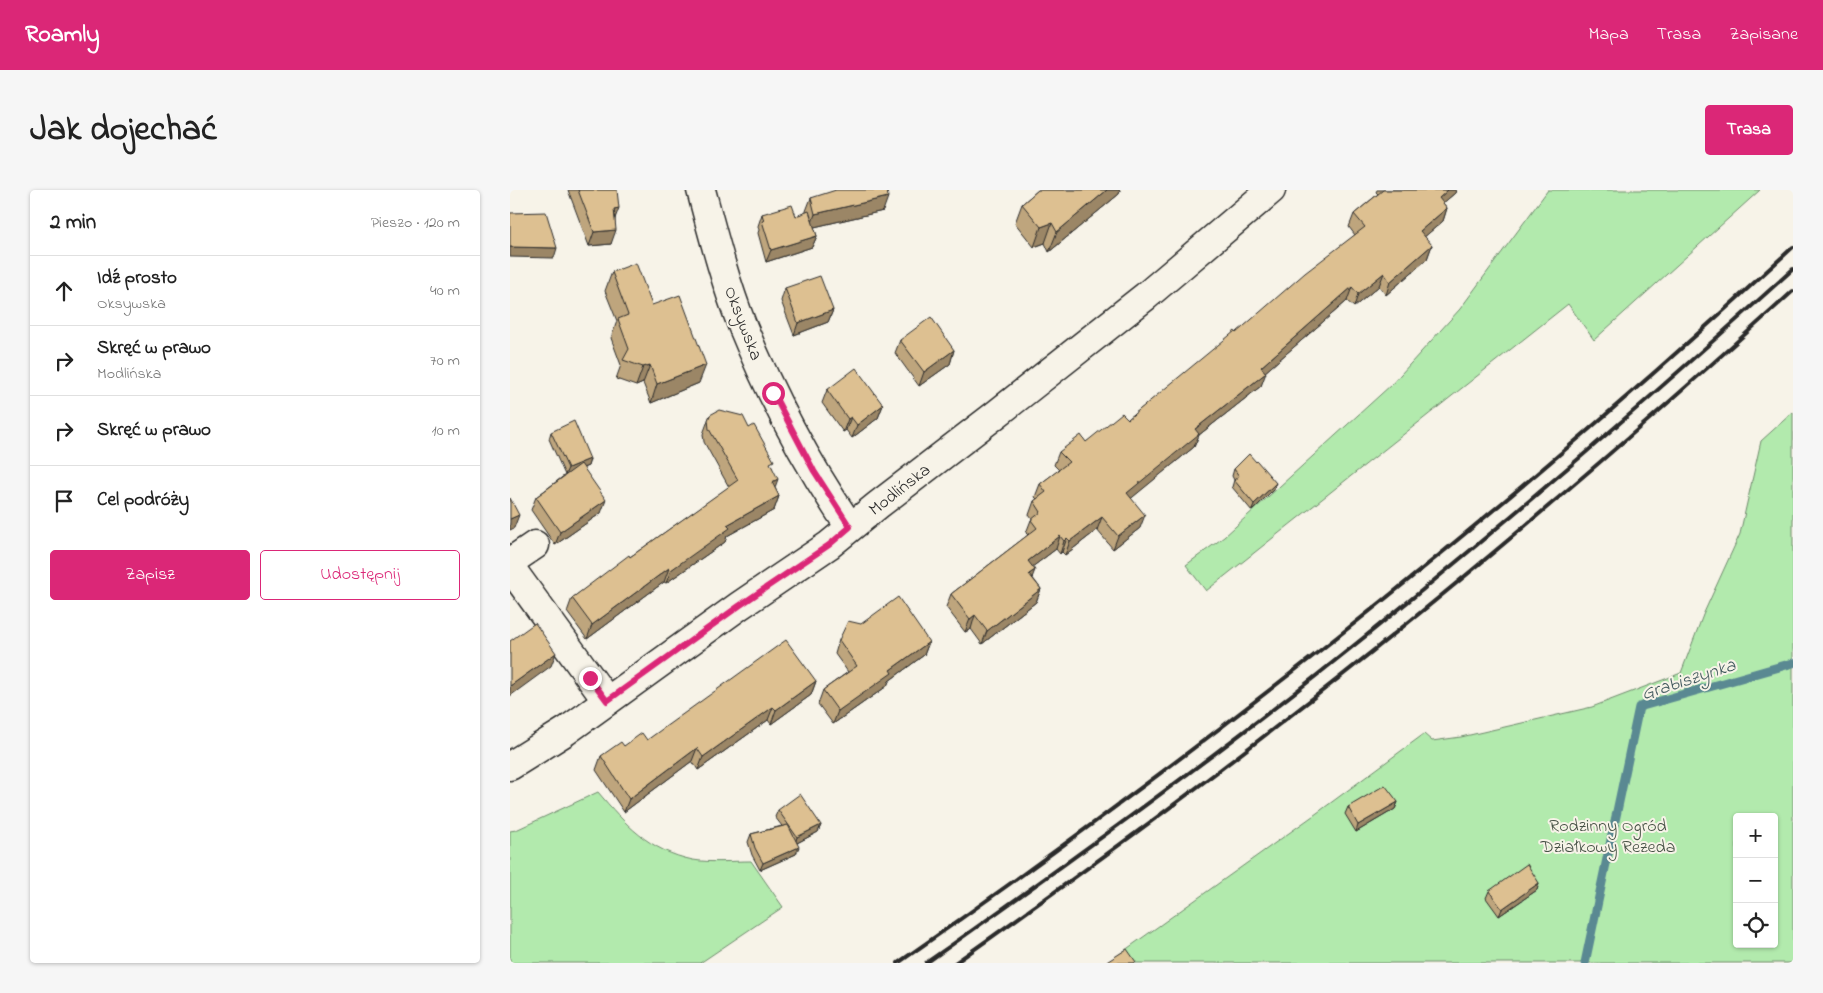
<!DOCTYPE html>
<html lang="pl">
<head>
<meta charset="utf-8">
<style>
	:root { --surface:#fff; --page:#f6f6f6; --text:#222; --muted:#767676; --line:#e0e0e0; --accent:#db2777 }
	body { margin:0; font-family:"Indie Flower",sans-serif; background:var(--page); color:var(--text) }
	.controls { position:absolute; right:15px; bottom:15px; display:grid; overflow:hidden; border-radius:5px; box-shadow:0 1px 4px #0004 }
	.controls button { width:45px; height:45px; display:grid; place-items:center; padding:0; border:0; border-bottom:1px solid var(--line); background:var(--surface); color:var(--text); font:25px sans-serif }
	.stop { position:absolute; width:15px; height:15px; margin:-11px; border:4px solid #db2777; border-radius:50%; background:#fff }
	.stop.end { background:#db2777; border-color:#fff; box-shadow:0 1px 5px #0008 }
	.list { margin:0; padding:0; list-style:none }
	h2 { display:flex; justify-content:space-between; align-items:center; height:65px; margin:0; padding:0 20px; font-size:21px }
	h2 small { font-size:16px; font-weight:400; color:var(--muted) }
	.list li { display:grid; grid-template-columns:32px 1fr auto; gap:15px; align-items:center; box-sizing:border-box; height:70px; padding:0 20px; border-top:1px solid var(--line) }
	.list b { display:block; font-size:19px; white-space:nowrap }
	.list p { margin:0; font-size:16px; white-space:nowrap; color:var(--muted) }
	.list em { font-size:16px; font-style:normal; color:var(--muted) }
	.actions { display:flex; gap:10px; padding:15px 20px }
	.actions a { flex:1; padding:11px 0; border:1px solid var(--accent); border-radius:5px; text-align:center; font-size:18px; color:var(--accent) }
	.actions .main { background:var(--accent); color:#fff }
	.icon { flex:none; width:28px; height:28px; fill:none; stroke:currentColor; stroke-width:2; stroke-linecap:round; stroke-linejoin:round }
	.map { position:relative; flex:none; width:1283px; height:773px; overflow:hidden; border-radius:5px }
	header { display:flex; align-items:center; gap:30px; box-sizing:border-box; height:70px; padding:0 25px; background:var(--accent); color:#fff }
	header strong { font-size:24px }
	nav { display:flex; gap:28px; margin-inline-start:auto; font-size:18px }
	.intro { display:flex; align-items:center; justify-content:space-between; box-sizing:border-box; height:120px; padding:0 30px }
	h1 { margin:0; font-size:35px }
	.button { padding:12px 22px; border-radius:5px; background:var(--accent); color:#fff; font-size:18px; font-weight:700 }
	main { display:flex; gap:30px; padding:0 30px }
	aside { flex:1; background:var(--surface); border-radius:5px; box-shadow:0 1px 4px #0004 }
	.map>svg:first-child { display:block }
	.green { fill:#b2eaad; stroke:#6e8a6c; fill-rule:evenodd }
	.lines { fill:none; stroke-linecap:round; stroke-linejoin:round }
	.stream { stroke:#5a8992; stroke-width:9 }
	.minor-casing { stroke:#2b2b2b; stroke-width:31 }
	.minor { stroke:#f7f3e8; stroke-width:28 }
	.rail { stroke:#2b2b2b; stroke-width:4 }
	.wall { fill:#bea57d; stroke:#2b2b2b }
	.shaded-wall { fill:#9b8666; stroke:#2b2b2b }
	.building { fill:#ddc091; stroke:#2b2b2b }
	.route { stroke:#db2777; stroke-width:6 }
	.labels { text-anchor:middle; stroke-width:4; stroke-linejoin:round; paint-order:stroke }
	.street-label { font-size:18px; fill:#2b2b2b; stroke:#f7f3e8 }
	.park-label { font-size:18px; fill:#465145; stroke:#f7f3e8 }
	.water-label { font-size:19px; font-style:italic; fill:#425a5e; stroke:#f7f3e8 }
</style>
</head>
<body>
<header>
<strong>Roamly</strong>
<nav><a>Mapa</a><a>Trasa</a><a>Zapisane</a></nav>
</header>
<div class="intro"><h1>Jak dojechać</h1><a class="button">Trasa</a></div>
<main>
<aside>
<h2>2 min<small>Pieszo · 120 m</small></h2>
<ul class="list">
<li><svg class="icon" aria-label="ahead" viewBox="0 0 24 24"><path d="M12 20V5M6 11l6-6 6 6"/></svg><div><b>Idź prosto</b><p>Oksywska</p></div><em>40 m</em></li>
<li><svg class="icon" aria-label="right" viewBox="0 0 24 24"><path d="M7 20v-9h11M14 6l5 5-5 5"/></svg><div><b>Skręć w prawo</b><p>Modlińska</p></div><em>70 m</em></li>
<li><svg class="icon" aria-label="right" viewBox="0 0 24 24"><path d="M7 20v-9h11M14 6l5 5-5 5"/></svg><div><b>Skręć w prawo</b></div><em>10 m</em></li>
<li><svg class="icon" aria-label="arrive" viewBox="0 0 24 24"><path d="M6 21V4h12l-3 4 3 4H6"/></svg><div><b>Cel podróży</b></div></li>
</ul>
<div class="actions"><a class="main">Zapisz</a><a>Udostępnij</a></div>
</aside>
<div class="map">
<svg width="1283" height="773" viewBox="0 0 1283 773">
	<rect width="100%" height="100%" fill="#f7f3e8"/>
	<filter id="ink" filterUnits="userSpaceOnUse"><feTurbulence type="fractalNoise" baseFrequency=".02" numOctaves="2"/><feDisplacementMap in="SourceGraphic" scale="10" xChannelSelector="R" yChannelSelector="G"/><feConvolveMatrix kernelMatrix="1 2 1 2 8 2 1 2 1" color-interpolation-filters="sRGB"/></filter>
	<g filter="url(#ink)">
		<!-- green -->
		<g class="green">
			<polygon points="1038,0 1250,0 1084,150 1058,114 696,401 676,375 714,347 881,195 950,119"/>
			<path d="M1283 222V773H597L807 623 914 544 922 551 951 547 1082 517 1171 483 1193 425 1230 344 1251 251ZM1227 627H1264V754H1227Z"/>
			<path d="M88 602C115 634 139 661 183 670 201 673 223 671 241 671L273 717 190 773H0V641L6 640Z"/>
		</g>
		<g class="lines">
			<!-- stream -->
			<polyline class="stream" points="1075,773 1129,517 1283,473"/>
			<defs>
				<g id="minor">
					<path d="M191 0C203 45 215 92 232 135 261 206 297 274 340 337"/>
					<polyline points="0,372 25,355"/>
					<polyline points="0,377 97,511"/>
					<polyline points="0,576 56,541 229,416 319,355 368,315 484,226 636,106 761,0"/>
				</g>
			</defs>
			<!-- minor casing -->
			<use href="#minor" class="minor-casing"/>
			<!-- minor -->
			<use href="#minor" class="minor"/>
			<!-- rail -->
			<g class="rail">
				<path d="M388 773C702 554 1003 317 1283 57"/>
				<path d="M416 773C548 680 680 585 807 485 971 355 1129 219 1283 79"/>
				<path d="M445 773C554 696 662 618 767 536 945 399 1117 252 1283 101"/>
			</g>
		</g>
		<!-- wall -->
		<g class="wall">
			<polygon points="58,0 107,0 105,30 101,54 79,56"/>
			<polygon points="528,0 610,0 609,4 539,62 535,53 524,57 505,33 512,14"/>
			<polygon points="867,0 946,0 945,3 933,13 937,18 933,31 914,47 922,55 917,69 876,105 869,96 844,117 837,111 755,182 751,196 689,245 684,257 621,308 630,338 603,359 587,340 555,365 552,362 550,364 546,359 522,377 522,387 531,399 526,412 472,454 461,439 455,442 436,417 441,404 518,345 516,343 521,330 522,329 519,325 524,311 527,309 525,307 530,294 549,280 544,275 549,262 576,252 618,229 726,143 845,45 839,37 844,24 868,4 866,2"/>
			<polygon points="301,8 373,21 304,37 307,46 302,57 256,72 248,43 249,40 248,36 252,24 286,26 296,23 296,21"/>
			<polygon points="102,82 142,115 189,193 141,213 133,193 126,196 106,189 111,175 101,148 107,131 95,101"/>
			<polygon points="275,98 323,120 318,132 284,145 271,111"/>
			<polygon points="390,150 444,160 440,174 409,196 385,163"/>
			<polygon points="317,200 373,215 368,228 342,248 336,240 333,242 312,213"/>
			<polygon points="200,225 262,277 265,298 269,306 264,320 217,346 215,352 156,393 154,392 77,449 57,422 62,408 219,297 194,252 193,244"/>
			<polygon points="41,242 80,269 78,276 73,278 91,323 45,355 21,320 26,307 55,285 39,249"/>
			<polygon points="724,279 763,300 742,321 722,297 724,290 722,286"/>
			<polygon points="329,450 419,452 414,465 379,491 377,496 323,534 308,514 313,500 338,482 325,464"/>
			<polygon points="306,491 301,505 261,534 258,530 188,580 182,571 114,622 86,580 91,566 114,556 137,550"/>
			<polygon points="888,612 885,619 846,642 835,624 838,617"/>
			<polygon points="268,620 311,635 308,642 287,653 286,664 250,680 242,665 238,652 241,644 272,636 265,627"/>
			<polygon points="1029,693 1027,700 989,726 976,708 979,701"/>
		</g>
		<!-- shaded-wall -->
		<g class="shaded-wall">
			<polygon points="597,0 610,0 609,4 539,62 547,42"/>
			<polygon points="938,0 946,0 945,3 924,21 929,8"/>
			<polygon points="378,7 373,21 300,38 305,24"/>
			<polygon points="109,18 104,31 104,19"/>
			<polygon points="937,18 933,31 905,55 910,41"/>
			<polygon points="542,33 535,53 524,57 531,37"/>
			<polygon points="106,40 101,54 79,56 84,42"/>
			<polygon points="307,46 302,57 256,72 261,60"/>
			<polygon points="922,55 917,69 876,105 880,92"/>
			<polygon points="0,57 47,58 44,68 0,67"/>
			<polygon points="874,83 869,96 844,117 848,104"/>
			<polygon points="842,97 837,111 746,190 751,177"/>
			<polygon points="323,120 318,132 284,145 288,133"/>
			<polygon points="444,160 440,174 409,196 414,182"/>
			<polygon points="140,175 133,193 126,196 133,177"/>
			<polygon points="196,175 189,193 141,213 147,194"/>
			<polygon points="756,183 751,196 689,245 684,257 612,316 617,303 685,239"/>
			<polygon points="373,215 368,228 342,248 347,235"/>
			<polygon points="341,227 336,240 333,242 338,229"/>
			<polygon points="80,269 78,276 55,285 58,278"/>
			<polygon points="268,289 263,303 262,292"/>
			<polygon points="766,293 763,300 742,321 744,314"/>
			<polygon points="269,306 264,320 217,346 215,352 156,393 161,380 217,335"/>
			<polygon points="96,310 91,323 45,355 50,342"/>
			<polygon points="9,325 4,338 0,340 0,329"/>
			<polygon points="635,325 630,338 603,359 608,346"/>
			<polygon points="592,327 587,340 555,365 560,351"/>
			<polygon points="550,346 546,359 513,384 518,371"/>
			<polygon points="557,348 552,362 550,364 554,351"/>
			<polygon points="159,378 154,392 77,449 82,435"/>
			<polygon points="525,380 520,393 519,384"/>
			<polygon points="531,399 526,412 472,454 477,441"/>
			<polygon points="465,425 461,439 455,442 460,429"/>
			<polygon points="419,452 414,465 379,491 377,496 323,534 328,521 380,480"/>
			<polygon points="46,463 41,476 0,506 0,496"/>
			<polygon points="306,491 301,505 261,534 266,520"/>
			<polygon points="263,517 258,530 188,580 193,567"/>
			<polygon points="187,558 182,571 114,622 119,609"/>
			<polygon points="888,612 885,619 846,642 848,635"/>
			<polygon points="311,635 308,642 285,654 287,647"/>
			<polygon points="289,657 286,664 250,680 253,673"/>
			<polygon points="1029,693 1027,700 989,726 992,719"/>
		</g>
		<!-- building -->
		<g class="building">
			<polygon points="68,0 107,0 109,18 104,19 106,40 84,42"/>
			<polygon points="326,0 377,0 378,7 305,24 301,8"/>
			<polygon points="528,0 597,0 547,42 542,33 531,37 512,14"/>
			<polygon points="873,0 938,0 929,8 937,18 910,41 922,55 880,92 874,83 848,104 842,97 751,177 756,183 685,239 689,244 617,303 635,325 608,346 592,327 560,351 557,348 554,351 550,346 518,371 525,380 519,384 531,399 477,441 465,425 460,429 441,404 527,338 521,330 531,322 524,311 536,302 530,294 559,272 549,262 571,245 576,252 612,223 618,229 725,141 726,143 795,83 855,37 844,24"/>
			<polygon points="282,15 286,26 299,21 307,46 261,60 252,31 254,31 252,24"/>
			<polygon points="36,22 47,58 0,57 0,23"/>
			<polygon points="126,73 142,115 170,105 196,175 147,194 140,175 133,177 113,170 119,159 108,129 118,125 102,82"/>
			<polygon points="310,86 323,120 288,133 275,98"/>
			<polygon points="421,127 444,160 414,182 390,150"/>
			<polygon points="346,178 373,215 347,235 341,227 338,229 317,200"/>
			<polygon points="209,220 233,226 239,238 244,235 264,271 260,273 268,289 262,292 269,306 217,335 220,338 161,380 159,378 82,435 62,408 119,365 120,367 228,290 199,239 198,230 200,225"/>
			<polygon points="64,231 80,269 58,278 41,242"/>
			<polygon points="739,264 746,272 747,271 766,293 744,314 724,290 729,286 724,279"/>
			<polygon points="71,274 96,310 50,342 26,307"/>
			<polygon points="0,308 9,325 0,329"/>
			<polygon points="388,407 419,452 380,480 382,483 328,521 313,500 347,476 329,450 338,431 351,434"/>
			<polygon points="25,433 46,463 0,496 0,451"/>
			<polygon points="276,450 306,491 266,520 263,517 193,567 187,558 119,609 91,566 111,552 114,556 132,543 137,550"/>
			<polygon points="875,595 888,612 848,635 838,617"/>
			<polygon points="290,604 311,635 287,647 268,620"/>
			<polygon points="278,635 289,657 253,673 245,658 241,644"/>
			<polygon points="1017,674 1029,693 992,719 979,701"/>
			<polygon points="617,759 626,772 624,773 595,773"/>
		</g>
	</g>
	<g class="lines" filter="url(#ink)">
		<!-- route -->
		<polyline class="route" points="80,488 97,511 229,416 319,355 340,337 304,281 263,203"/>
	</g>
	<g class="labels">
		<!-- street labels -->
		<g class="street-label">
			<text transform="translate(234 133) rotate(69)" y="6">Oksywska</text>
			<text transform="translate(389 299) rotate(-38)" y="6">Modlińska</text>
		</g>
		<!-- park labels -->
		<g class="park-label">
			<text x="1098" y="641">Rodzinny Ogród<tspan x="1098" dy="21">Działkowy Rezeda</tspan></text>
		</g>
		<!-- water labels -->
		<g class="water-label">
			<text transform="translate(1178 488) rotate(-18)" y="7">Grabiszynka</text>
		</g>
	</g>
</svg>
<div class="controls">
<button>+</button>
<button>−</button>
<button><svg class="icon" aria-label="locate" viewBox="0 0 24 24"><circle cx="12" cy="12" r="6"/><path d="M12 2v4M12 18v4M2 12h4M18 12h4"/></svg></button>
</div>
<div class="stop" style="left:263px;top:203px"></div>
<div class="stop end" style="left:80px;top:488px"></div>
</div>
</main>
</body>
</html>
